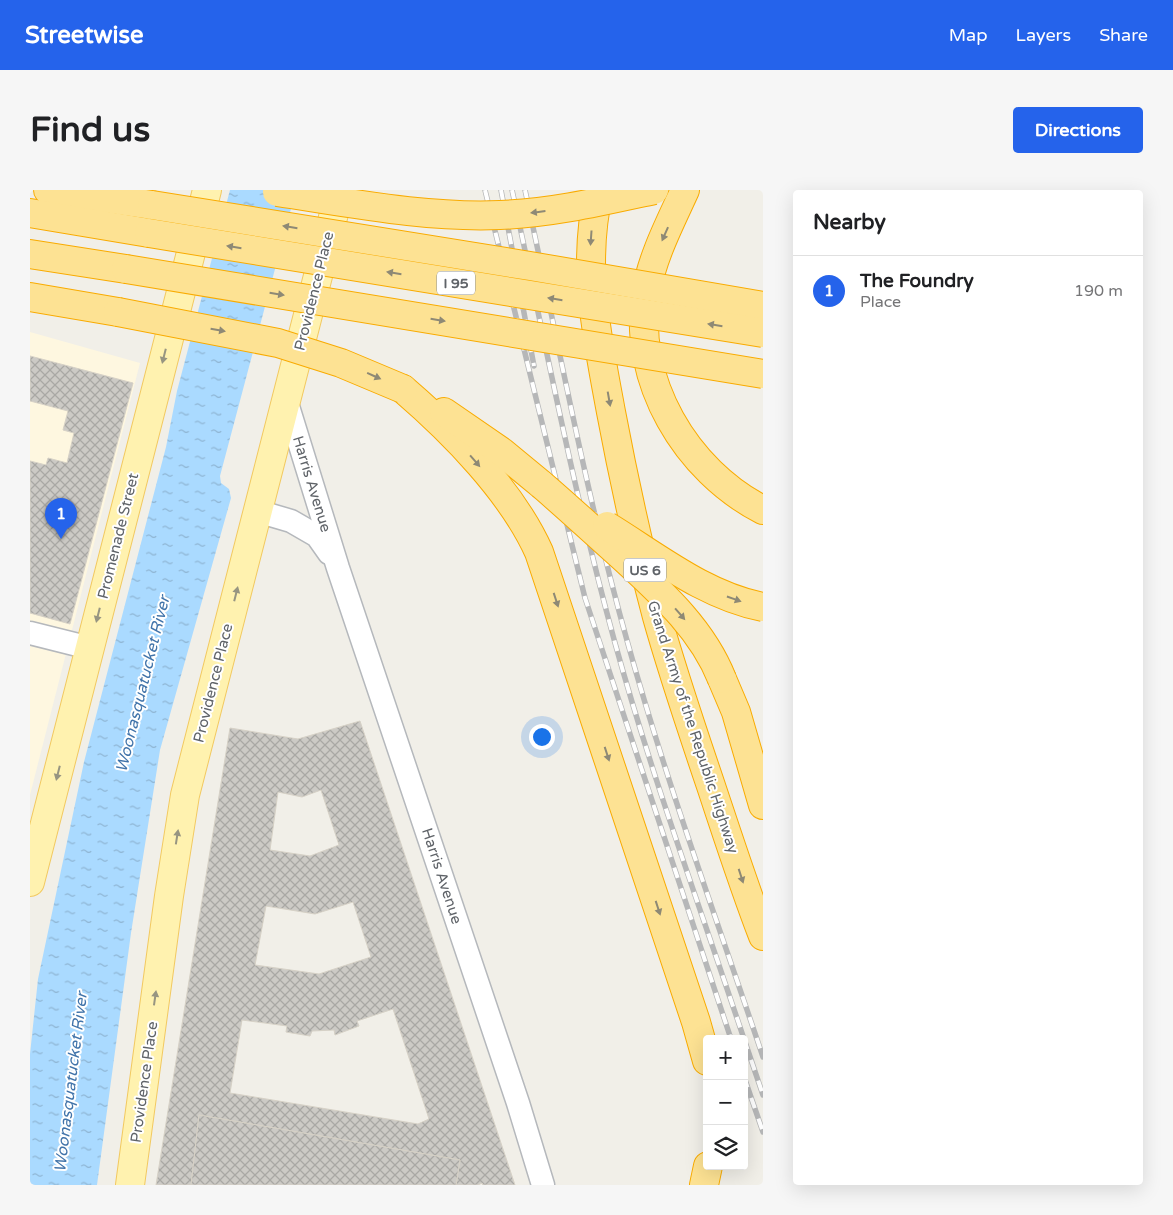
<!DOCTYPE html>
<html lang="en">
<head>
<meta charset="utf-8">
<style>
	:root { --surface:#fff; --page:#f6f6f6; --text:#202124; --muted:#757577; --line:#e0e0e0; --accent:#2563eb }
	body { margin:0; font-family:"Varela Round",sans-serif; background:var(--page); color:var(--text) }
	.controls { position:absolute; right:15px; bottom:15px; display:grid; overflow:hidden; border-radius:5px; box-shadow:0 5px 20px #0002 }
	.controls button { width:45px; height:45px; display:grid; place-items:center; padding:0; border:0; border-bottom:1px solid var(--line); background:var(--surface); color:var(--text); font:25px sans-serif }
	.you { position:absolute; left:511px; top:546px; width:18px; height:18px; margin:-12px; border:4px solid #fff; border-radius:50%; background:#1a73e8; box-shadow:0 0 0 8px #1a73e833 }
	.badge { display:grid; place-items:center; width:32px; height:32px; border-radius:50%; background:var(--accent); color:#fff; font-size:16px; font-weight:700 }
	.pin { position:absolute; translate:-50% -41px; filter:drop-shadow(0 1px 2px #0008) }
	.pin::after { content:''; position:absolute; top:26px; width:18px; height:15px; background:inherit; clip-path:polygon(0 0,100% 0,50% 100%) }
	.list { margin:0; padding:0; list-style:none }
	h2 { display:flex; justify-content:space-between; align-items:center; height:65px; margin:0; padding:0 20px; font-size:21px }
	h2 small { font-size:16px; font-weight:400; color:var(--muted) }
	.list li { display:grid; grid-template-columns:32px 1fr auto; gap:15px; align-items:center; box-sizing:border-box; height:70px; padding:0 20px; border-top:1px solid var(--line) }
	.list b { display:block; font-size:19px; white-space:nowrap }
	.list p { margin:0; font-size:16px; white-space:nowrap; color:var(--muted) }
	.list em { font-size:16px; font-style:normal; color:var(--muted) }
	.icon { flex:none; width:28px; height:28px; fill:none; stroke:currentColor; stroke-width:2; stroke-linecap:round; stroke-linejoin:round }
	.map { position:relative; flex:none; width:733px; height:995px; overflow:hidden; border-radius:5px }
	header { display:flex; align-items:center; gap:30px; box-sizing:border-box; height:70px; padding:0 25px; background:var(--accent); color:#fff }
	header strong { font-size:24px }
	nav { display:flex; gap:28px; margin-inline-start:auto; font-size:18px }
	.intro { display:flex; align-items:center; justify-content:space-between; box-sizing:border-box; height:120px; padding:0 30px }
	h1 { margin:0; font-size:35px }
	.button { padding:12px 22px; border-radius:5px; background:var(--accent); color:#fff; font-size:18px; font-weight:700 }
	main { display:flex; gap:30px; padding:0 30px }
	aside { flex:1; background:var(--surface); border-radius:5px; box-shadow:0 5px 20px #0002 }
	.map>svg:first-child { display:block }
	.commercial { fill:#fef7e0 }
	.water { fill:url(#water-ripples) }
	.building { fill:url(#building-cross-hatch); stroke:#d6d1c6; fill-rule:evenodd }
	.lines { fill:none; stroke-linecap:round; stroke-linejoin:round }
	.minor-casing { stroke:#b5b8bc; stroke-width:25 }
	.major-casing { stroke:#f2c960; stroke-width:30 }
	.highway-casing { stroke:#f9ab00; stroke-width:30 }
	.minor { stroke:#fff; stroke-width:22 }
	.major { stroke:#fff2af; stroke-width:28 }
	.highway { stroke:#fde293; stroke-width:28 }
	.rail-casing { stroke:#b6b7b8; stroke-width:5.5 }
	.rail { stroke:#fff; stroke-width:4; stroke-dasharray:11; stroke-linecap:butt }
	.highway-bridge-casing { stroke:#f9ab00; stroke-width:30; stroke-linecap:butt }
	.highway-bridge { stroke:#fde293; stroke-width:28 }
	.oneway { fill:#8e8975 }
	.oneway2 { fill:#979581 }
	.labels { text-anchor:middle; stroke-width:4; stroke-linejoin:round; paint-order:stroke }
	.shield { fill:#fff; stroke:#8f9295; stroke-width:1 }
	.shield-label { font-size:14px; font-weight:bold; fill:#5f6368 }
	.street-label { font-size:15px; fill:#5f6368; stroke:#fff }
	.water-label { font-size:16px; font-style:italic; fill:#4174aa; stroke:#fff }
</style>
</head>
<body>
<header>
<strong>Streetwise</strong>
<nav><a>Map</a><a>Layers</a><a>Share</a></nav>
</header>
<div class="intro"><h1>Find us</h1><a class="button">Directions</a></div>
<main>
<div class="map">
<svg width="733" height="995" viewBox="0 0 733 995">
	<defs>
		<pattern id="water-ripples" width="26" height="14" patternUnits="userSpaceOnUse" patternTransform="scale(1.25)"><rect width="26" height="14" fill="#aadaff"/><path d="M2 4q2-2 4 0t4 0M15 11q2-2 4 0t4 0" fill="none" stroke="#8eb4d2"/></pattern>
		<pattern id="building-cross-hatch" width="8" height="8" patternUnits="userSpaceOnUse" patternTransform="scale(1.25)"><rect width="8" height="8" fill="#cccac5"/><path d="M0 0l8 8M0 8l8-8" fill="none" stroke="#a9a8a4"/></pattern>
	</defs>
	<rect width="100%" height="100%" fill="#f1efe8"/>
	<!-- commercial -->
	<polygon class="commercial" points="0,142 110,173 0,605"/>
	<!-- water -->
	<polygon class="water" points="200,0 266,0 190,286 191,293 199,299 201,308 130,560 101,743 67,995 0,995 0,864 8,789 54,572 136,257 147,201"/>
	<!-- building -->
	<g class="building">
		<polygon points="0,166 103,193 40,434 0,423 0,271 16,275 18,268 37,273 44,243 33,240 38,221 0,211"/>
		<path d="M330 531 485 995H453L452 993 448 995H426L430 970 169 925 161 995H126L200 538 268 549ZM291 600 309 655 280 666 240 660 248 602 272 607ZM323 712 341 767 289 784 225 775 236 716 285 724ZM363 819 399 929 388 934 200 903 212 830 257 836 256 842 280 846 282 841 304 840 305 845 329 836 327 831Z"/>
		<polygon points="169,925 430,970 426,995 161,995"/>
	</g>
	<g class="lines">
		<defs>
			<g id="minor">
				<polyline points="256,210 308,378 488,913 513,995"/>
				<polyline points="227,321 261,331 287,346 299,363"/>
				<polyline points="0,443 60,458"/>
			</g>
			<g id="major">
				<polyline points="0,692 177,0"/>
				<polyline points="100,995 139,706 155,605 310,0"/>
			</g>
			<g id="highway">
				<polyline points="18,0 122,15"/>
				<path d="M569 0C551 78 567 145 581 222 594 291 609 359 627 427 643 484 662 540 681 596 698 647 714 697 733 746"/>
				<path d="M655 0C640 33 622 67 616 103 602 190 656 281 733 320"/>
				<polyline points="0,23 119,43"/>
				<polyline points="0,64 96,79"/>
				<polyline points="0,107 88,122"/>
				<path d="M373 199C423 242 482 302 509 362L666 832 677 871"/>
				<polyline points="414,222 472,262 512,295"/>
				<polyline points="692,489 706,522 733,615"/>
				<polyline points="674,995 678,976"/>
			</g>
		</defs>
		<!-- minor casing -->
		<use href="#minor" class="minor-casing"/>
		<!-- major casing -->
		<use href="#major" class="major-casing"/>
		<!-- highway casing -->
		<use href="#highway" class="highway-casing"/>
		<!-- minor -->
		<use href="#minor" class="minor"/>
		<!-- major -->
		<use href="#major" class="major"/>
		<!-- highway -->
		<use href="#highway" class="highway"/>
		<defs>
			<g id="rail">
				<polyline points="455,0 555,408 701,849"/>
				<polyline points="471,0 504,176"/>
				<path d="M482 0C515 151 544 304 585 453 622 587 670 717 714 849"/>
				<path d="M495 0C528 151 556 305 598 454 637 594 687 730 733 867"/>
				<polyline points="714,849 733,905"/>
				<polyline points="714,887 733,942"/>
			</g>
		</defs>
		<!-- rail casing -->
		<use href="#rail" class="rail-casing"/>
		<!-- rail -->
		<use href="#rail" class="rail"/>
		<defs>
			<g id="highway-bridge">
				<path d="M247 2C321 13 395 28 470 25 523 23 573 11 624 0"/>
				<polyline points="122,15 500,76 733,116"/>
				<polyline points="119,43 733,143"/>
				<polyline points="96,79 733,184"/>
				<polyline points="88,122 248,153 311,173 373,199"/>
				<path d="M512 295C541 320 569 346 597 371 635 406 673 441 692 489"/>
				<path d="M577 336C626 366 675 406 733 417"/>
			</g>
		</defs>
		<!-- highway-bridge casing -->
		<use href="#highway-bridge" class="highway-bridge-casing"/>
		<!-- highway-bridge -->
		<use href="#highway-bridge" class="highway-bridge"/>
	</g>
	<!-- one-way arrows -->
	<defs><path id="oneway-solid" d="M-6-.8H1V-3.2L6.5 0L1 3.2V.8H-6Z" transform="scale(1.25)"/></defs>
	<g class="oneway">
		<use href="#oneway-solid" transform="translate(508 22) rotate(173)"/>
		<use href="#oneway-solid" transform="translate(260 37) rotate(-171)"/>
		<use href="#oneway-solid" transform="translate(635 44) rotate(114)"/>
		<use href="#oneway-solid" transform="translate(561 48) rotate(94)"/>
		<use href="#oneway-solid" transform="translate(204 57) rotate(-171)"/>
		<use href="#oneway-solid" transform="translate(364 83) rotate(-171)"/>
		<use href="#oneway-solid" transform="translate(247 104) rotate(9)"/>
		<use href="#oneway-solid" transform="translate(525 109) rotate(-171)"/>
		<use href="#oneway-solid" transform="translate(408 130) rotate(9)"/>
		<use href="#oneway-solid" transform="translate(685 135) rotate(-171)"/>
		<use href="#oneway-solid" transform="translate(188 140) rotate(10)"/>
		<use href="#oneway-solid" transform="translate(344 186) rotate(24)"/>
		<use href="#oneway-solid" transform="translate(579 209) rotate(80)"/>
		<use href="#oneway-solid" transform="translate(445 271) rotate(49)"/>
		<use href="#oneway-solid" transform="translate(704 409) rotate(19)"/>
		<use href="#oneway-solid" transform="translate(526 410) rotate(72)"/>
		<use href="#oneway-solid" transform="translate(650 424) rotate(49)"/>
		<use href="#oneway-solid" transform="translate(577 564) rotate(72)"/>
		<use href="#oneway-solid" transform="translate(711 686) rotate(72)"/>
		<use href="#oneway-solid" transform="translate(628 718) rotate(72)"/>
	</g>
	<g class="oneway2">
		<use href="#oneway-solid" transform="translate(134 166) rotate(104)"/>
		<use href="#oneway-solid" transform="translate(206 404) rotate(-76)"/>
		<use href="#oneway-solid" transform="translate(68 425) rotate(104)"/>
		<use href="#oneway-solid" transform="translate(28 583) rotate(104)"/>
		<use href="#oneway-solid" transform="translate(147 647) rotate(-81)"/>
		<use href="#oneway-solid" transform="translate(125 808) rotate(-82)"/>
	</g>
	<g class="labels">
		<!-- shield labels -->
		<g class="shield">
			<rect x="407" y="81.5" width="38" height="23" rx="4"/>
			<rect x="594" y="368.5" width="42" height="23" rx="4"/>
		</g>
		<g class="shield-label">
			<text x="426" y="98">I 95</text>
			<text x="615" y="385">US 6</text>
		</g>
		<!-- street labels -->
		<g class="street-label">
			<text transform="translate(284 101) rotate(-76)" y="5">Providence Place</text>
			<text transform="translate(282 294) rotate(73)" y="5">Harris Avenue</text>
			<text transform="translate(88 346) rotate(-76)" y="5">Promenade Street</text>
			<text transform="translate(183 493) rotate(-76)" y="5">Providence Place</text>
			<text transform="translate(663 537) rotate(72)" y="5">Grand Army of the Republic Highway</text>
			<text transform="translate(412 686) rotate(72)" y="5">Harris Avenue</text>
			<text transform="translate(114 892) rotate(-82)" y="5">Providence Place</text>
		</g>
		<!-- water labels -->
		<g class="water-label">
			<text transform="translate(112 494) rotate(-76)" y="6">Woonasquatucket River</text>
			<text transform="translate(40 892) rotate(-83)" y="6">Woonasquatucket River</text>
		</g>
	</g>
</svg>
<div class="controls">
<button>+</button>
<button>−</button>
<button><svg class="icon" aria-label="layers" viewBox="0 0 24 24"><path d="M12 4l9 5-9 5-9-5zM3 14l9 5 9-5"/></svg></button>
</div>
<div class="you"></div>
<div class="pin badge" style="left:31px;top:349px">1</div>
</div>
<aside>
<h2>Nearby<small></small></h2>
<ul class="list">
<li><span class="badge">1</span><div><b>The Foundry</b><p>Place</p></div><em>190 m</em></li>
</ul>
</aside>
</main>
</body>
</html>
